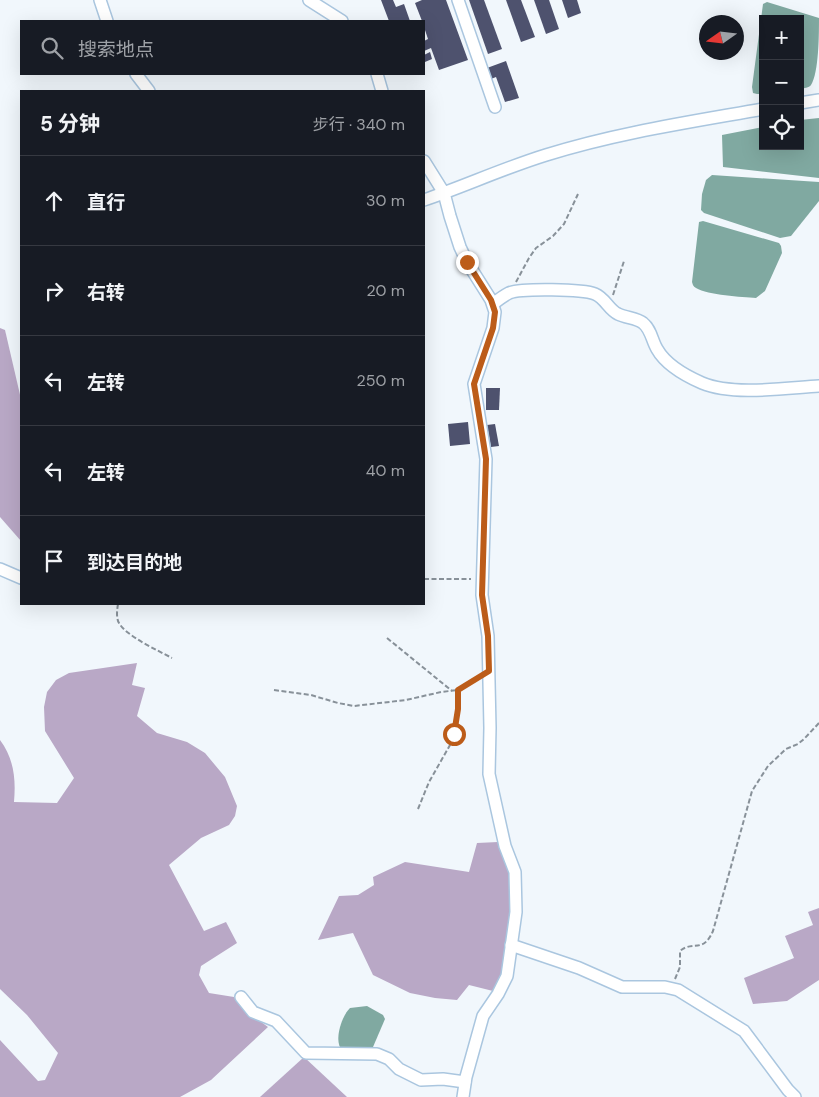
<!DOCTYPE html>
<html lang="zh">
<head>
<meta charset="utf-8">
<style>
	:root { --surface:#171b24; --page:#20242c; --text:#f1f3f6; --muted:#9ea1a6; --line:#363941 }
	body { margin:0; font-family:"DM Sans","Noto Sans SC",sans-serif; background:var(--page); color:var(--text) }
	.controls { position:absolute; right:15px; top:15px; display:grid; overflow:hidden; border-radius:0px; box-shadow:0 5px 20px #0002 }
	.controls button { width:45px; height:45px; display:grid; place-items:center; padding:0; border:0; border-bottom:1px solid var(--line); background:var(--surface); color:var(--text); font:25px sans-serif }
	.compass { position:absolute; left:699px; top:15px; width:45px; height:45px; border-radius:50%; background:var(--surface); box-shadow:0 5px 20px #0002; rotate:256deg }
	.stop { position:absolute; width:15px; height:15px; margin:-11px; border:4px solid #bc5c19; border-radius:50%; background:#fff }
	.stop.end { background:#bc5c19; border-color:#fff; box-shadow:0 1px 5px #0008 }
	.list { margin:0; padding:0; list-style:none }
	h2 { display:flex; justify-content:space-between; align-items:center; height:65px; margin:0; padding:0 20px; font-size:21px }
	h2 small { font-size:16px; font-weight:400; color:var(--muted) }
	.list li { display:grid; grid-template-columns:32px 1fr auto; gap:15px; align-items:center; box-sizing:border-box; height:90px; padding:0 20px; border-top:1px solid var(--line) }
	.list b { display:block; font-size:19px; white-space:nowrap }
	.list em { font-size:16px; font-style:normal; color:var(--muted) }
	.icon { flex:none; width:28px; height:28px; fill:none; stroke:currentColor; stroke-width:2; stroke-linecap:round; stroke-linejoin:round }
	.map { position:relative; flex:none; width:819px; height:1097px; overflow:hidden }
	.search { position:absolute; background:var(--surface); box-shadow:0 5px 20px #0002; left:20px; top:20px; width:405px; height:55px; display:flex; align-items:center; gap:12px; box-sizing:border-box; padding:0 18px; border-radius:0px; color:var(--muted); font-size:19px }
	.panel { position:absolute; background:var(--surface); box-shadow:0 5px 20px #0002; left:20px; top:90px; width:405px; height:515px; border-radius:0px }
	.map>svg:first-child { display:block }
	.forest { fill:#b9a8c6 }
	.water { fill:#80a9a1 }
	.building { fill:#4e526e }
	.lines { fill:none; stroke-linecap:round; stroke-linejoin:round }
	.minor-casing { stroke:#aac6df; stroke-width:14 }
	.path { stroke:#889199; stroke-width:2; stroke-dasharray:5 2.5; stroke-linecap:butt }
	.minor { stroke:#fff; stroke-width:11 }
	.route { stroke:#bc5c19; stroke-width:6 }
</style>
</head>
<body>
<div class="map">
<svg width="819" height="1097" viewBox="0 0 819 1097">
	<rect width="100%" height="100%" fill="#f1f7fc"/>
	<!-- forest -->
	<g class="forest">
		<polygon points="0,328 5,330 21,399 21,541 0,517"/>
		<path d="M137 663 132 685 145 688 137 716 157 733 187 742 205 753 225 777 237 806 235 816 229 825 201 838 169 865 204 931 226 922 237 943 201 966 199 975 209 993 234 997 241 1007 268 1027 211 1080 180 1097H0V1040L38 1081 45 1080 58 1053 27 1015 0 989V740C14 759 16 779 14 802L57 803 74 778 45 731 44 707 47 692 56 680 69 673Z"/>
		<polygon points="498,842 506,861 512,888 504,967 493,991 469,985 457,1000 435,998 410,993 373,975 353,933 318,940 339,896 358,895 374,885 373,877 405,862 469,872 477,843"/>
		<polygon points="819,908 819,980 787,1001 753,1004 744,978 794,958 785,936 813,925 808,912"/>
		<polygon points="304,1057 347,1097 260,1097"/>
	</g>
	<!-- water -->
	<g class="water">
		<path d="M767 2 819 18C819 33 819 73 811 85 809 88 804 88 800 89V19H763V94H757L753 93 752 87 763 4Z"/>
		<polygon points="819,118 819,178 723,167 722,135 763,127 763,146 800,146 800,120"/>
		<polygon points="712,175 819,182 819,201 791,236 780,238 704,213 701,210 702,194 706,180"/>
		<path d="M703 221 779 243 781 246 782 253 765 291 756 298C742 297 708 295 696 288 693 286 693 285 692 282L699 222Z"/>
		<path d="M367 1006 383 1015 385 1019 373 1047 369 1049 340 1047C335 1037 342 1016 350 1008Z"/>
	</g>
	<!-- building -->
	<g class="building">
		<polygon points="381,0 393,0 396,7 404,4 410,21 389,21"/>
		<polygon points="422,0 446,0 468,60 439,70 431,48 424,51 424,41 428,39 424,27 424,21 422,21 415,3"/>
		<polygon points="469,0 484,0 502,49 488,54"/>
		<polygon points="506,0 521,0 535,37 521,42"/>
		<polygon points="534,0 549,0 559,29 546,34"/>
		<polygon points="562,0 577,0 581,13 568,18"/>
		<polygon points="430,52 432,59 425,62 424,55"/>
		<polygon points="506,61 519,98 505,102 496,77 491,79 487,68"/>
		<polygon points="486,388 500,388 499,410 486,410"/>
		<polygon points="468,422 470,444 450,446 448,424"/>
		<polygon points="495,424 499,446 491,447 487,425"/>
	</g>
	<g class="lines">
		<defs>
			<g id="minor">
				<polyline points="100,0 107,21"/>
				<polyline points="309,0 342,21"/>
				<polyline points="458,0 495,107"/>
				<polyline points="136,74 149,91"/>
				<polyline points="377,74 382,91"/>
				<polyline points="800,103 819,100"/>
				<polyline points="424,161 444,193 450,216 460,247 467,262 491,300 495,312 493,328 474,384 486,459 482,595 488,636 490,728 489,774 505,846 515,872 516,912 507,976 498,994 483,1016 466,1077 463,1097"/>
				<path d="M424 200C465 186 504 168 546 155 616 133 690 122 763 109"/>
				<path d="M493 304C498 300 503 296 509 293 521 288 583 289 595 294 605 298 609 310 618 314 626 318 637 318 643 323 651 329 652 341 657 349 666 365 686 376 702 383 733 396 786 388 819 386"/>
				<polyline points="0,569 21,578"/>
				<polyline points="511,945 579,968 622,987 665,987 678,990 744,1031 788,1090 795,1097"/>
				<polyline points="241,997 253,1012 276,1021 306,1053 377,1054 389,1059 399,1069 421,1080 443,1079 465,1082"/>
			</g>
		</defs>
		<!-- minor casing -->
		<use href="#minor" class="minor-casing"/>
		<!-- path -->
		<g class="path">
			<polyline points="516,282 529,258 536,248 553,236 564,224 578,194"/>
			<polyline points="613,295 624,261"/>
			<polyline points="424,579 471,579"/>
			<path d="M118 604C117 610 116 618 119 623 126 636 159 651 172 658"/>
			<polyline points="387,638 452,691"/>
			<polyline points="274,690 311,695 338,703 354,706 406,700 441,692 458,690 479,678"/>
			<polyline points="418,809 429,782 450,745 458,709 458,690"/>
			<path d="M675 979 680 967V951C693 940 703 954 713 931L752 791 768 766 786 749 798 744 804 739 819 723"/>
		</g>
		<!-- minor -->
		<use href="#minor" class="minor"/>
	</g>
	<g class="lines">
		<!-- route -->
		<polyline class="route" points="454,734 458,709 458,690 489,671 488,636 482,595 486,459 474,384 493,328 495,312 491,300 467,262"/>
	</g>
</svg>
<div class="controls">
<button>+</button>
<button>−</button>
<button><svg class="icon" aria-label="locate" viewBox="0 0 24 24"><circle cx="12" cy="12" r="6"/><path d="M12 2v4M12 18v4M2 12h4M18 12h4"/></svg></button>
</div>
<svg class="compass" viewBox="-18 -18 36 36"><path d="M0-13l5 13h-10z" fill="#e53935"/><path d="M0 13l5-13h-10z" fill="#9ea1a6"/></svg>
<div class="stop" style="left:454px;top:734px"></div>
<div class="stop end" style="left:467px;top:262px"></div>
<div class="search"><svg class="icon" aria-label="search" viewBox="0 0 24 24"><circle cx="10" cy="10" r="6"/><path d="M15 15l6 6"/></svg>搜索地点</div>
<section class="panel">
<h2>5 分钟<small>步行 · 340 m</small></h2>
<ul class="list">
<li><svg class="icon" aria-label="ahead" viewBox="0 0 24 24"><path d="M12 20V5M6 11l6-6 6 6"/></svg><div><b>直行</b></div><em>30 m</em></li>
<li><svg class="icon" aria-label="right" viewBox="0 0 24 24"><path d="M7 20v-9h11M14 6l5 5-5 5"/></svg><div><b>右转</b></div><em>20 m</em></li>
<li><svg class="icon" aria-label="left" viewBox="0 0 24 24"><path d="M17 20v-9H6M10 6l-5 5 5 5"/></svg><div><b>左转</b></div><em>250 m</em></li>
<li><svg class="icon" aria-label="left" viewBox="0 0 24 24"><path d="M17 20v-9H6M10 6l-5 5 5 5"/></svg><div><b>左转</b></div><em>40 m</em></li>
<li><svg class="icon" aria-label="arrive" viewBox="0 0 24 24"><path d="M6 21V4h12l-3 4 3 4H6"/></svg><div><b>到达目的地</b></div></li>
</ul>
</section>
</div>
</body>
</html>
